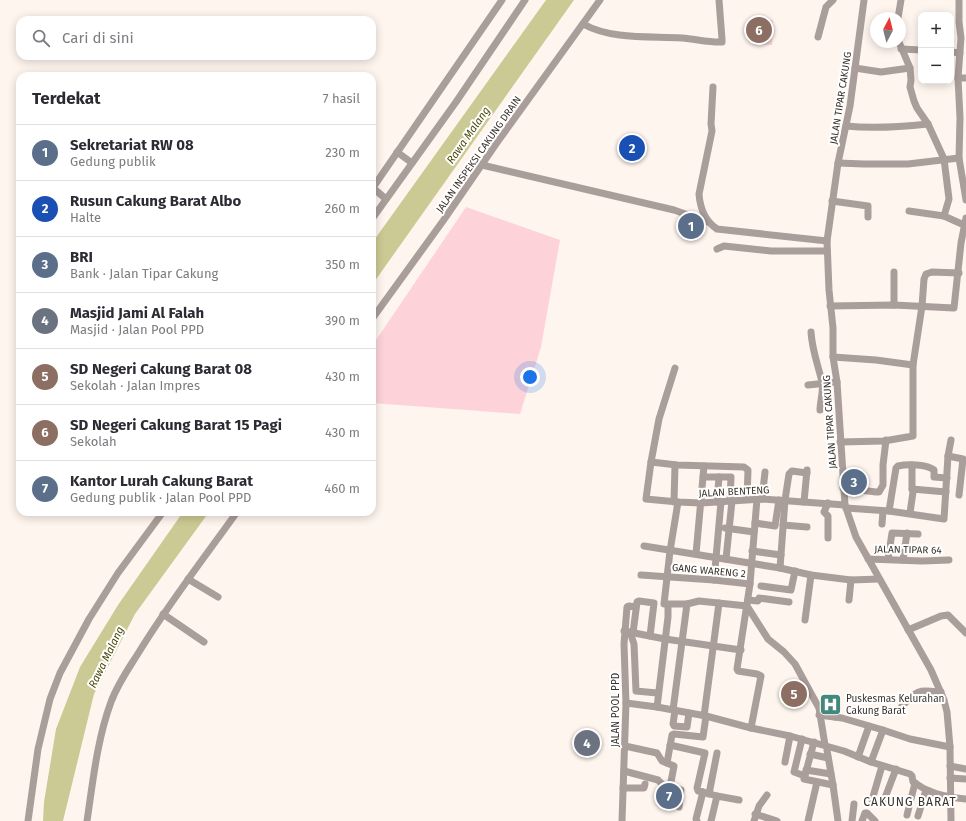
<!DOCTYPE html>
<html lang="id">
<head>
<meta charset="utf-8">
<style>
	:root { --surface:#fff; --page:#f2f2f3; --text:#2b2b33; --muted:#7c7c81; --line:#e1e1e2; --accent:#43887d }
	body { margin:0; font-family:"Fira Sans",sans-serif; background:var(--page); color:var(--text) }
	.controls { position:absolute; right:12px; top:12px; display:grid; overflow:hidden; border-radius:8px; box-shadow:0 2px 10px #0003 }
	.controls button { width:36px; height:36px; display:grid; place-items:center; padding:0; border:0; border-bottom:1px solid var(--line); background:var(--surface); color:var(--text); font:20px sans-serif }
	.compass { position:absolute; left:870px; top:12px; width:36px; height:36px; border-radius:50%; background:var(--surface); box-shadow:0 2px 10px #0003; rotate:7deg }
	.you { position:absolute; left:530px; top:377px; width:14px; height:14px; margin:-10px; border:3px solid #fff; border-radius:50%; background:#1a73e8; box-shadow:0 0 0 6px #1a73e833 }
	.badge { display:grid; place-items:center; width:26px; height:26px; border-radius:50%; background:var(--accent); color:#fff; font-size:13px; font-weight:700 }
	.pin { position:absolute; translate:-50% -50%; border:2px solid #fff; box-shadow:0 1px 4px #0006 }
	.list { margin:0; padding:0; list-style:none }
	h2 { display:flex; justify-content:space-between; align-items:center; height:52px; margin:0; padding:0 16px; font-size:17px }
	h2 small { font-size:13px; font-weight:400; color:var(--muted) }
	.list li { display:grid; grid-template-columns:26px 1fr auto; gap:12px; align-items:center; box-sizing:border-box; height:56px; padding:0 16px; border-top:1px solid var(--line) }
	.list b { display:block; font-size:15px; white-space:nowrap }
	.list p { margin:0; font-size:13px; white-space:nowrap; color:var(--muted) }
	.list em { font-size:13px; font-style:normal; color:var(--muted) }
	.icon { flex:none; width:22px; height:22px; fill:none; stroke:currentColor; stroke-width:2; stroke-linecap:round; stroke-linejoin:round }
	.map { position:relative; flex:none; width:966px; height:821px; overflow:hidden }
	.search { position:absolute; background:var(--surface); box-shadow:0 2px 10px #0003; left:16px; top:16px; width:360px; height:44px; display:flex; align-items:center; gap:10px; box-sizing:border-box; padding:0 14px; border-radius:12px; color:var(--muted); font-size:15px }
	.panel { position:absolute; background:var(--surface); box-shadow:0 2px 10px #0003; left:16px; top:72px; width:360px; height:444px; border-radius:12px }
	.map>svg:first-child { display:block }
	.green { fill:#fdd3d9 }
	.water { fill:#cbca94 }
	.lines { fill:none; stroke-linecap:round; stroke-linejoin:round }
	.minor { stroke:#aa9e9b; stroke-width:7 }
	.labels { text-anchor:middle; stroke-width:4; stroke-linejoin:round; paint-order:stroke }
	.street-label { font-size:10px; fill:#39302a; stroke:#fff }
	.poi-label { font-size:10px; fill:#39302a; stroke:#fff; text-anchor:start }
	.water-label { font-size:11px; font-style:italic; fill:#4c4a08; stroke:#fff }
	.quarter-label { font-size:12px; letter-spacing:1px; fill:#39302a; stroke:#fff }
</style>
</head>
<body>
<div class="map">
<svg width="966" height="821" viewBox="0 0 966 821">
	<rect width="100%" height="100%" fill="#fef5ef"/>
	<!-- green -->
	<g class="green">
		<polygon points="755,19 773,20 772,45 755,44"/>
		<polygon points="466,207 560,240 541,347 520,414 372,403 372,346"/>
	</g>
	<!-- water -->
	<g class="water">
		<polygon points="546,0 574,0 372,285 372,243"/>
		<polygon points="183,512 209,512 135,614 94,694 63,821 43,821 44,802 56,729 80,667 118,605"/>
	</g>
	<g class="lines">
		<!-- minor -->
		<g class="minor">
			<polyline points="864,0 850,106 838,163 827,241 829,290 833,328 833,357 837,382 845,505 856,537 931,670 944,700 947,712 950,747 951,821"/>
			<polyline points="959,0 959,22 961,38 958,78 960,118 959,158 966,200"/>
			<polyline points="898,18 901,0"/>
			<path d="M583 24C612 40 650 36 682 38 695 39 707 42 719 42H722V39L719 0"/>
			<polyline points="818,37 826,7 833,0"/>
			<polyline points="899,42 910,68 911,80 910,87 914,101 917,108 928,124 944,159 949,199 944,216 964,225"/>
			<polyline points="901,49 921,50"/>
			<polyline points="951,52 960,53"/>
			<polyline points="855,68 881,72 910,68"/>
			<polyline points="958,78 966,78"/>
			<path d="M713 87 711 124 712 131 699 194C700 208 705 221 717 229L827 241"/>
			<path d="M846 126C873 129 900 127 928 124"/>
			<polyline points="397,152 412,163"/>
			<polyline points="838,163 864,164 908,164 959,158"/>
			<polyline points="482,165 674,210 708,222"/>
			<polyline points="373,188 386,199"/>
			<polyline points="372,189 502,0"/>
			<polyline points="832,201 868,206 868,217"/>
			<polyline points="909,211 944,216"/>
			<polyline points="372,219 456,102 525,0"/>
			<polyline points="717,249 724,246 771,251 827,251"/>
			<polyline points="894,305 894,272"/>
			<polyline points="830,306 894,305 954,308 961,243 966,218"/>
			<polyline points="372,319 443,221 496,144 600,0"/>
			<path d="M811 332C812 350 818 365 822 382 824 388 820 402 820 410"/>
			<polyline points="833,357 876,360 913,365"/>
			<polyline points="675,368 659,419 651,462 646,499 678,502 701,503 762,499 845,505"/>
			<polyline points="808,385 837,382"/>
			<polyline points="840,442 884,441 913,436 913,365 922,306 924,279 926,274 932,272 959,273"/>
			<polyline points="948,456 963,459 959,495"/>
			<polyline points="651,462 677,465 744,467 748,470 747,499"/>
			<polyline points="703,477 731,477 730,501"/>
			<polyline points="843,488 876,492 879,492 883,485 883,465 886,440"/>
			<polyline points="912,489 946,492"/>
			<polyline points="762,499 765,472"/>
			<polyline points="674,502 675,465"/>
			<polyline points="678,502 670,551 664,604 687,604 699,601 747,606 768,639 784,652 795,664 819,708 825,745"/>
			<polyline points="717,502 719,477"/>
			<polyline points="804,502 807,470"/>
			<polyline points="828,503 824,512 828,516 828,538"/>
			<polyline points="846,508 889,511 944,519 948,456 951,440"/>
			<path d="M889 511 896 468 898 466C907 464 927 464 934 470V477L947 478"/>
			<polyline points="910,513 913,492 912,489 912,465"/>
			<polyline points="755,523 775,526 779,500"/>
			<polyline points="882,524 883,511"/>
			<polyline points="783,525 807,527"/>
			<polyline points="725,528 754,532"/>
			<polyline points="644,546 780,568 811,575 851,580 879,579"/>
			<polyline points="752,551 781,555"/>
			<polyline points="696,554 704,466"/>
			<polyline points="726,559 732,501"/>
			<polyline points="868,559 922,561 949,560"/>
			<polyline points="888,559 892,533 918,534"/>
			<polyline points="903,560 907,533"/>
			<polyline points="780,568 785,500 789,474 792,471 807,473"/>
			<polyline points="641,575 714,580 750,584"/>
			<polyline points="188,579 218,597"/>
			<polyline points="714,580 721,502"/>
			<polyline points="761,586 791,590 795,571"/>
			<polyline points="748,600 758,601 759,598 789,602"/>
			<polyline points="849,600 851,580"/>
			<polyline points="163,614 204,642"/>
			<polyline points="805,620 811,575"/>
			<polyline points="908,630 941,616 948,615 966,633"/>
			<polyline points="624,631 665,639 741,650"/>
			<polyline points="630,632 634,644 636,691 657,693"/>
			<polyline points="633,633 637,602 639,601 654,603 650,636"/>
			<path d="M626 703 657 707 706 716 751 728 790 736 844 751 871 762 910 774 912 776 913 782C917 784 922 788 927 790 939 796 953 798 966 799"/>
			<path d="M902 706C918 689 918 690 941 692"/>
			<polyline points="657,707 668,617 668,605"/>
			<polyline points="673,710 687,604"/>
			<polyline points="675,710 673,724 674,726 687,727 689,713"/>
			<polyline points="819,715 842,718 883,730 910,739 950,747"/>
			<polyline points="704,716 719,603"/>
			<polyline points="835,717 837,708"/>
			<polyline points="751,728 761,676 757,674 738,671 737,669 750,584 757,499"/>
			<polyline points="802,739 794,772 805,776"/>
			<polyline points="814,742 804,779 833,785"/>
			<polyline points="670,745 705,753 697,788 698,791 703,792"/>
			<polyline points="625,746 657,753 662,761 674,766 670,787"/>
			<polyline points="827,750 833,785 838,821"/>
			<polyline points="810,754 828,758"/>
			<polyline points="858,757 869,726"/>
			<polyline points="785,762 790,736"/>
			<polyline points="871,762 883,730"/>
			<polyline points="667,763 672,735 674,734 703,737 706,716"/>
			<polyline points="950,766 966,769"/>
			<polyline points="806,770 831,774"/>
			<polyline points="624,771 658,780 664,786 681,790 679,807"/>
			<polyline points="950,778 966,779"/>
			<polyline points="623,788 644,788 645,784"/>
			<polyline points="709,794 717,753"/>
			<polyline points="872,800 882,766"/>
			<polyline points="883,803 896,769"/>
			<polyline points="755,814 777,821"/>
			<polyline points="907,815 915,783"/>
			<polyline points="918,816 926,790"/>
			<polyline points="28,821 38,749 50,699 60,673 89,619 118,573 163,512"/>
			<path d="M87 821C93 781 97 740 111 702 118 683 129 668 139 652 169 603 204 558 237 512"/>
			<polyline points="622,821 626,703 624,644 627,607 629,606 636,607"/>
			<polyline points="697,821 696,819 703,792 717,796"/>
			<polyline points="711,821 717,796 739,800"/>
			<polyline points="754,821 759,806 767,795"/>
			<polyline points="808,821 817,782"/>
			<polyline points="852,821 854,804"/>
			<polyline points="862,821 865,813 867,813 875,821"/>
		</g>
	</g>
	<!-- icons -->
	<defs>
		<symbol id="hospital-square" viewBox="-11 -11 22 22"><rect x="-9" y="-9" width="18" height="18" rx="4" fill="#43887d" stroke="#fff"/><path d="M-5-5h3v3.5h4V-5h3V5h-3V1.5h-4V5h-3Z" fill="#fff"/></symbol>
	</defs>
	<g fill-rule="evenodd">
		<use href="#hospital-square" x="818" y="692" width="25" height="25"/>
	</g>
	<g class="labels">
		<!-- street labels -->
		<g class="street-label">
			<text transform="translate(840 98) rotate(-81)" y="4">JALAN TIPAR CAKUNG</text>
			<text transform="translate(478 154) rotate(-55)" y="4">JALAN INSPEKSI CAKUNG DRAIN</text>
			<text transform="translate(829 422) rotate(-94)" y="4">JALAN TIPAR CAKUNG</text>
			<text transform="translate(734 491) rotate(-3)" y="4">JALAN BENTENG</text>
			<text transform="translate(908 549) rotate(1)" y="4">JALAN TIPAR 64</text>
			<text transform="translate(709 570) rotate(5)" y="4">GANG WARENG 2</text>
			<text transform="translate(615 710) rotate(-90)" y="4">JALAN POOL PPD</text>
		</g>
		<!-- poi labels -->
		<g class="poi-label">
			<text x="846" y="702">Puskesmas Kelurahan<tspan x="846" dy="12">Cakung Barat</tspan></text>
		</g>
		<!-- water labels -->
		<g class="water-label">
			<text transform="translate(468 135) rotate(-55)" y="4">Rawa Malang</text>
			<text transform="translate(106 657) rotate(-64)" y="4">Rawa Malang</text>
		</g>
		<!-- quarter labels -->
		<g class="quarter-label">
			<text x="910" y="806">CAKUNG BARAT</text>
		</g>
	</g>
</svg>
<div class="controls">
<button>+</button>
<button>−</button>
</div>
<svg class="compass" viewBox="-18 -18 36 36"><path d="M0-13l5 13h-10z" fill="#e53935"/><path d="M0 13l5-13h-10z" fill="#7c7c81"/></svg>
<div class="you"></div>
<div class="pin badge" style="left:691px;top:226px;background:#5c6f8a">1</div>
<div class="pin badge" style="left:632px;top:148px;background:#1a4fb4">2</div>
<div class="pin badge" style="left:854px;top:482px;background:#5c6f8a">3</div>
<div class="pin badge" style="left:587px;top:743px;background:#6b7280">4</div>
<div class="pin badge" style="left:794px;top:694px;background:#8d6e63">5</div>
<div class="pin badge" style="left:759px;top:30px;background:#8d6e63">6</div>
<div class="pin badge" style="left:669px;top:796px;background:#5c6f8a">7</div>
<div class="search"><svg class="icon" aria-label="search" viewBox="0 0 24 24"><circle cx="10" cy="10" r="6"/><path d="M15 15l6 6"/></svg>Cari di sini</div>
<section class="panel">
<h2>Terdekat<small>7 hasil</small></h2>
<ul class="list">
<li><span class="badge" style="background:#5c6f8a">1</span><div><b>Sekretariat RW 08</b><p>Gedung publik</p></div><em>230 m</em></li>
<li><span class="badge" style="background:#1a4fb4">2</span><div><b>Rusun Cakung Barat Albo</b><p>Halte</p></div><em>260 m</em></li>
<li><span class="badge" style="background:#5c6f8a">3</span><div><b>BRI</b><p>Bank · Jalan Tipar Cakung</p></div><em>350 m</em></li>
<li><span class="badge" style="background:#6b7280">4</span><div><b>Masjid Jami Al Falah</b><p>Masjid · Jalan Pool PPD</p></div><em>390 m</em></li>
<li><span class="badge" style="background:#8d6e63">5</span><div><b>SD Negeri Cakung Barat 08</b><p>Sekolah · Jalan Impres</p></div><em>430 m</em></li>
<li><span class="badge" style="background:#8d6e63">6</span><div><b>SD Negeri Cakung Barat 15 Pagi</b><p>Sekolah</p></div><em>430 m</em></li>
<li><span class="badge" style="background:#5c6f8a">7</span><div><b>Kantor Lurah Cakung Barat</b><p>Gedung publik · Jalan Pool PPD</p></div><em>460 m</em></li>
</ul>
</section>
</div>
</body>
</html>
